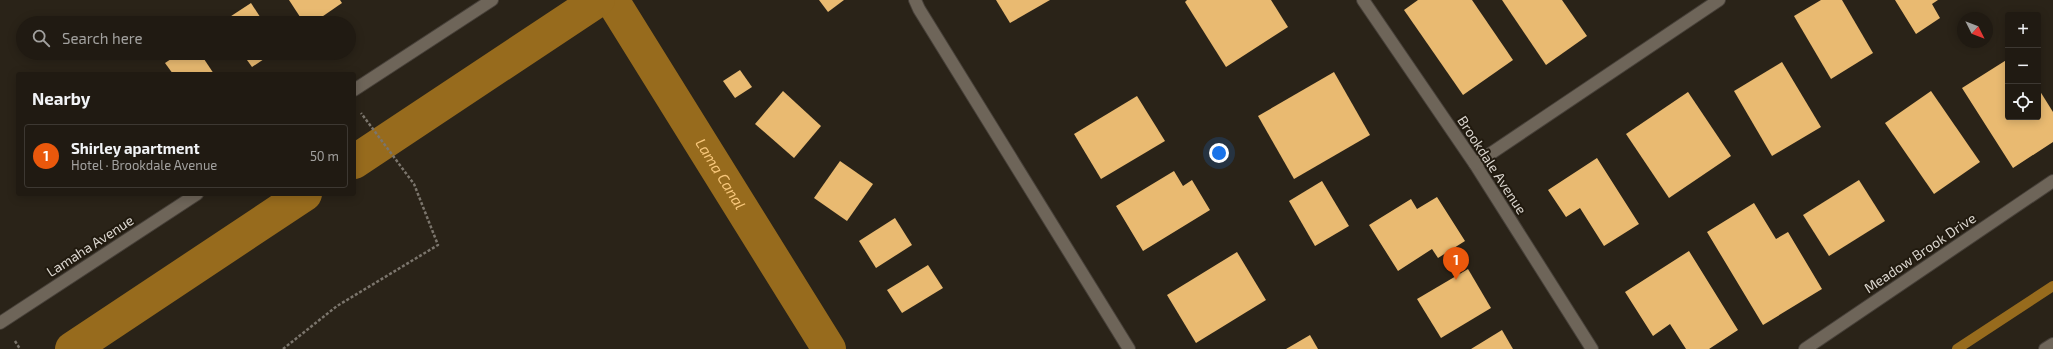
<!DOCTYPE html>
<html lang="en">
<head>
<meta charset="utf-8">
<style>
	:root { --surface:#201a12; --page:#2d2720; --text:#f1f3f6; --muted:#a2a19f; --line:#3d3832; --accent:#ea580c }
	body { margin:0; font-family:"Exo 2",sans-serif; background:var(--page); color:var(--text) }
	.controls { position:absolute; right:12px; top:12px; display:grid; overflow:hidden; border-radius:4px; box-shadow:0 2px 10px #0003 }
	.controls button { width:36px; height:36px; display:grid; place-items:center; padding:0; border:0; border-bottom:1px solid var(--line); background:var(--surface); color:var(--text); font:20px sans-serif }
	.compass { position:absolute; left:1957px; top:12px; width:36px; height:36px; border-radius:50%; background:var(--surface); box-shadow:0 2px 10px #0003; rotate:132deg }
	.you { position:absolute; left:1219px; top:153px; width:14px; height:14px; margin:-10px; border:3px solid #fff; border-radius:50%; background:#1a73e8; box-shadow:0 0 0 6px #1a73e833 }
	.badge { display:grid; place-items:center; width:26px; height:26px; border-radius:50%; background:var(--accent); color:#fff; font-size:13px; font-weight:700 }
	.pin { position:absolute; translate:-50% -33px; filter:drop-shadow(0 1px 2px #0008) }
	.pin::after { content:''; position:absolute; top:21px; width:14px; height:12px; background:inherit; clip-path:polygon(0 0,100% 0,50% 100%) }
	.list { margin:0; padding:0; list-style:none }
	h2 { display:flex; justify-content:space-between; align-items:center; height:52px; margin:0; padding:0 16px; font-size:17px }
	h2 small { font-size:13px; font-weight:400; color:var(--muted) }
	.list li { display:grid; grid-template-columns:26px 1fr auto; gap:12px; align-items:center; box-sizing:border-box; height:64px; margin:0 8px 8px; padding:0 8px; border:1px solid var(--line); border-radius:4px }
	.list b { display:block; font-size:15px; white-space:nowrap }
	.list p { margin:0; font-size:13px; white-space:nowrap; color:var(--muted) }
	.list em { font-size:13px; font-style:normal; color:var(--muted) }
	.icon { flex:none; width:22px; height:22px; fill:none; stroke:currentColor; stroke-width:2; stroke-linecap:round; stroke-linejoin:round }
	.map { position:relative; flex:none; width:2053px; height:349px; overflow:hidden }
	.search { position:absolute; background:var(--surface); box-shadow:0 2px 10px #0003; left:16px; top:16px; width:340px; height:44px; display:flex; align-items:center; gap:10px; box-sizing:border-box; padding:0 14px; border-radius:22px; color:var(--muted); font-size:15px }
	.panel { position:absolute; background:var(--surface); box-shadow:0 2px 10px #0003; left:16px; top:72px; width:340px; height:124px; border-radius:4px }
	.map>svg:first-child { display:block }
	.lines { fill:none; stroke-linecap:round; stroke-linejoin:round }
	.stream { stroke:#976b1d; stroke-width:10 }
	.canal { stroke:#976b1d; stroke-width:34 }
	.building { fill:#e9ba71 }
	.minor-casing { stroke:#474039; stroke-width:14 }
	.path { stroke:#7b756c; stroke-width:2.5; stroke-dasharray:3 2; stroke-linecap:butt }
	.minor { stroke:#6e6559; stroke-width:12 }
	.labels { text-anchor:middle; stroke-width:4; stroke-linejoin:round; paint-order:stroke }
	.street-label { font-size:14px; fill:#dad5ce; stroke:#211a0f }
	.water-label { font-size:15px; font-style:italic; fill:#f8c77b; stroke:#211a0f }
</style>
</head>
<body>
<div class="map">
<svg width="2053" height="349" viewBox="0 0 2053 349">
	<rect width="100%" height="100%" fill="#2a2318"/>
	<g class="lines">
		<!-- stream -->
		<polyline class="stream" points="1957,349 2053,286"/>
		<!-- canal -->
		<g class="canal">
			<path id="s1" d="M612 0 829 349"/>
			<polyline points="354,162 598,0"/>
			<polyline points="72,349 305,194"/>
		</g>
	</g>
	<!-- building -->
	<g class="building">
		<polygon points="289,0 340,0 342,3 313,23 304,23"/>
		<polygon points="819,0 844,0 828,12"/>
		<polygon points="996,0 1050,0 1010,23"/>
		<polygon points="1187,0 1271,0 1288,27 1226,67 1185,2"/>
		<polygon points="1418,0 1472,0 1513,60 1463,95 1404,10"/>
		<polygon points="1502,0 1562,0 1587,36 1546,65"/>
		<polygon points="1821,0 1842,0 1873,53 1831,79 1794,16"/>
		<polygon points="1895,0 1938,0 1932,4 1940,18 1916,34"/>
		<polygon points="251,3 264,23 223,23 222,22"/>
		<polygon points="180,53 200,53 214,74 173,74 165,63"/>
		<polygon points="242,53 273,53 252,67"/>
		<polygon points="2008,59 2008,117 2038,117 2038,88 2053,112 2053,142 2013,168 1962,88"/>
		<polygon points="1782,62 1821,127 1772,156 1734,91"/>
		<polygon points="740,70 752,87 735,98 723,81"/>
		<polygon points="1334,72 1370,135 1294,179 1258,116"/>
		<polygon points="783,91 821,126 794,158 755,124"/>
		<polygon points="1931,91 1980,162 1934,194 1885,123"/>
		<polygon points="1688,92 1731,156 1669,198 1626,134"/>
		<polygon points="1137,96 1165,141 1101,179 1074,134"/>
		<polygon points="1597,158 1639,224 1604,246 1580,208 1566,217 1548,190"/>
		<polygon points="840,161 873,184 847,221 814,198"/>
		<polygon points="1174,171 1183,186 1192,180 1210,210 1143,251 1116,206"/>
		<polygon points="1859,180 1885,221 1829,256 1803,215"/>
		<polygon points="1322,181 1349,226 1315,246 1289,201"/>
		<polygon points="1437,197 1465,241 1438,258 1432,249 1398,271 1369,225 1411,199 1417,209"/>
		<polygon points="1754,203 1776,239 1788,232 1822,289 1763,325 1707,232"/>
		<polygon points="895,218 912,245 876,268 859,241"/>
		<polygon points="1689,251 1738,330 1709,349 1686,349 1670,324 1653,336 1625,292"/>
		<polygon points="1237,252 1266,300 1196,343 1167,295"/>
		<polygon points="928,265 943,288 902,313 887,290"/>
		<polygon points="1468,269 1491,308 1441,338 1417,299"/>
		<polygon points="1502,330 1513,349 1471,349"/>
		<polygon points="1310,335 1318,349 1286,349"/>
	</g>
	<g class="lines">
		<defs>
			<g id="minor">
				<polyline points="915,0 919,9 1129,349"/>
				<polyline points="1363,0 1475,164 1592,349"/>
				<polyline points="354,90 492,0"/>
				<polyline points="1475,164 1719,0"/>
				<polyline points="0,323 197,194"/>
				<polyline points="1805,349 2053,181"/>
				<polyline points="2045,349 2053,344"/>
			</g>
		</defs>
		<!-- minor casing -->
		<use href="#minor" class="minor-casing"/>
		<!-- path -->
		<g class="path">
			<polyline points="15,341 20,349"/>
			<polyline points="283,349 337,306 438,245 414,184 361,113"/>
		</g>
		<!-- minor -->
		<use href="#minor" class="minor"/>
	</g>
	<g class="labels">
		<!-- street labels -->
		<g class="street-label">
			<text transform="translate(1492 165) rotate(57)" y="5">Brookdale Avenue</text>
			<text transform="translate(90 246) rotate(-33)" y="5">Lamaha Avenue</text>
			<text transform="translate(1920 253) rotate(-34)" y="5">Meadow Brook Drive</text>
		</g>
		<!-- water labels -->
		<g class="water-label">
			<text dy="5" stroke="none"><textPath href="#s1" startOffset="205">Lama Canal</textPath></text>
		</g>
	</g>
</svg>
<div class="controls">
<button>+</button>
<button>−</button>
<button><svg class="icon" aria-label="locate" viewBox="0 0 24 24"><circle cx="12" cy="12" r="6"/><path d="M12 2v4M12 18v4M2 12h4M18 12h4"/></svg></button>
</div>
<svg class="compass" viewBox="-18 -18 36 36"><path d="M0-13l5 13h-10z" fill="#e53935"/><path d="M0 13l5-13h-10z" fill="#a2a19f"/></svg>
<div class="you"></div>
<div class="pin badge" style="left:1456px;top:280px">1</div>
<div class="search"><svg class="icon" aria-label="search" viewBox="0 0 24 24"><circle cx="10" cy="10" r="6"/><path d="M15 15l6 6"/></svg>Search here</div>
<section class="panel">
<h2>Nearby<small></small></h2>
<ul class="list">
<li><span class="badge">1</span><div><b>Shirley apartment</b><p>Hotel · Brookdale Avenue</p></div><em>50 m</em></li>
</ul>
</section>
</div>
</body>
</html>
